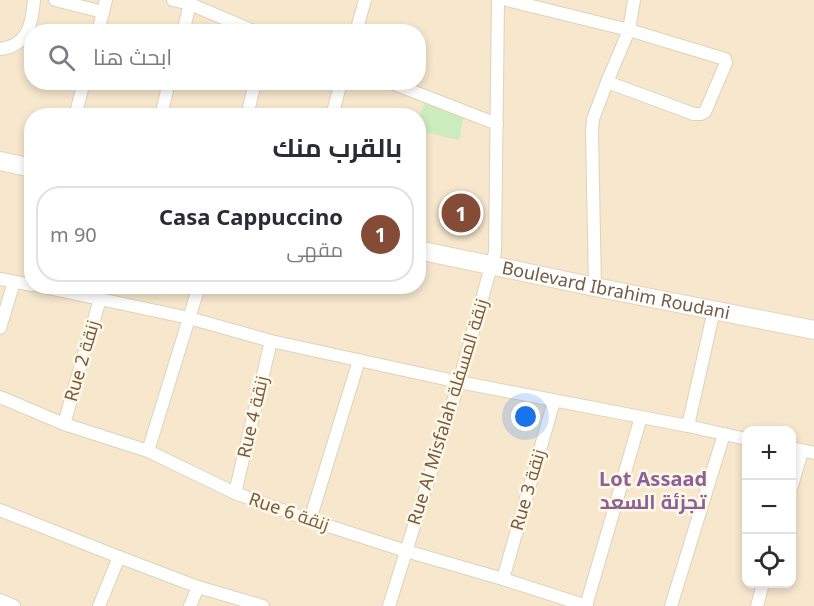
<!DOCTYPE html>
<html lang="ar">
<head>
<meta charset="utf-8">
<style>
	:root { --surface:#fff; --page:#f2f2f3; --text:#2b2b33; --muted:#7c7c81; --line:#e1e1e2; --accent:#844c37 }
	body { margin:0; font-family:"Noto Sans",Cairo,sans-serif; background:var(--page); color:var(--text); direction:rtl }
	.controls { position:absolute; right:18px; bottom:18px; display:grid; overflow:hidden; border-radius:12px; box-shadow:0 3px 9px #0003 }
	.controls button { width:54px; height:54px; display:grid; place-items:center; padding:0; border:0; border-bottom:2px solid var(--line); background:var(--surface); color:var(--text); font:30px sans-serif }
	.you { position:absolute; left:526px; top:417px; width:21px; height:21px; margin:-15px; border:4px solid #fff; border-radius:50%; background:#1a73e8; box-shadow:0 0 0 9px #1a73e833 }
	.badge { display:grid; place-items:center; width:39px; height:39px; border-radius:50%; background:var(--accent); color:#fff; font-size:20px; font-weight:700 }
	.pin { position:absolute; translate:-50% -50%; border:3px solid #fff; box-shadow:0 2px 6px #0006 }
	.list { margin:0; padding:0; list-style:none }
	h2 { display:flex; justify-content:space-between; align-items:center; height:78px; margin:0; padding:0 24px; font-size:26px }
	h2 small { font-size:20px; font-weight:400; color:var(--muted) }
	.list li { display:grid; grid-template-columns:39px 1fr auto; gap:18px; align-items:center; box-sizing:border-box; height:96px; margin:0 12px 12px; padding:0 12px; border:2px solid var(--line); border-radius:24px }
	.list b { display:block; font-size:22px; white-space:nowrap }
	.list p { margin:0; font-size:20px; white-space:nowrap; color:var(--muted) }
	.list em { font-size:20px; font-style:normal; color:var(--muted) }
	.icon { flex:none; width:33px; height:33px; fill:none; stroke:currentColor; stroke-width:2; stroke-linecap:round; stroke-linejoin:round }
	.map { position:relative; flex:none; width:814px; height:606px; overflow:hidden; direction:ltr }
	.search { position:absolute; background:var(--surface); box-shadow:0 3px 9px #0003; left:24px; top:24px; width:402px; height:66px; display:flex; align-items:center; gap:15px; box-sizing:border-box; padding:0 21px; border-radius:24px; color:var(--muted); font-size:22px }
	.panel { position:absolute; background:var(--surface); box-shadow:0 3px 9px #0003; left:24px; top:108px; width:402px; height:186px; border-radius:24px; direction:rtl }
	.map>svg:first-child { display:block }
	.residential { fill:#f6e7cd; fill-rule:evenodd }
	.green { fill:#cbecbd }
	.lines { fill:none; stroke-linecap:round; stroke-linejoin:round }
	.street-casing { stroke:#e2d1ba; stroke-width:14 }
	.secondary-casing { stroke:#e8d3b8; stroke-width:20 }
	.street { stroke:#fff; stroke-width:12 }
	.secondary { stroke:#fff; stroke-width:18 }
	.labels { text-anchor:middle; stroke-width:5; stroke-linejoin:round; paint-order:stroke }
	.street-label { font-size:18px; fill:#755b45; stroke:#fff8e6 }
	.neighbourhood-label { font-size:20px; font-weight:bold; fill:#8c6099; stroke:#fff8e6 }
</style>
</head>
<body>
<div class="map">
<svg width="814" height="606" viewBox="0 0 814 606">
	<rect width="100%" height="100%" fill="#fef5df"/>
	<!-- residential -->
	<path class="residential" d="M0 0H814V606H0ZM32 32H418V82H32ZM32 116H418V286H32ZM746 430H792V584H746Z"/>
	<!-- green -->
	<polygon class="green" points="426,100 464,115 459,140 419,131 418,120"/>
	<g class="lines">
		<defs>
			<g id="street">
				<polyline points="55,0 103,12"/>
				<polyline points="173,0 190,4 256,32"/>
				<polyline points="507,0 629,30 725,59 726,63 705,112 701,114 694,114 607,82 629,30 634,0"/>
				<polyline points="98,32 106,0"/>
				<polyline points="183,32 190,4"/>
				<polyline points="356,32 365,0"/>
				<path d="M0 49C28 46 32 24 34 0"/>
				<polyline points="389,82 497,124"/>
				<polyline points="75,116 84,82"/>
				<polyline points="161,116 169,82"/>
				<polyline points="247,116 255,82"/>
				<polyline points="332,116 341,82"/>
				<polyline points="0,279 32,285"/>
				<polyline points="39,286 189,318 271,341 459,382 688,426 746,439"/>
				<polyline points="595,287 592,132 593,119 607,82"/>
				<polyline points="0,328 14,282"/>
				<polyline points="0,397 64,424 148,451 235,493 310,520 406,551 503,579 587,606"/>
				<polyline points="64,424 100,299"/>
				<polyline points="688,426 714,310"/>
				<polyline points="792,448 814,453"/>
				<polyline points="148,451 199,286"/>
				<polyline points="792,486 802,451"/>
				<polyline points="235,493 271,341"/>
				<polyline points="0,510 119,557 198,587 263,606"/>
				<polyline points="310,520 359,360"/>
				<polyline points="503,579 554,401"/>
				<polyline points="0,600 14,606"/>
				<polyline points="99,606 119,557"/>
				<polyline points="190,606 198,587"/>
				<polyline points="389,606 459,382 495,252 498,0"/>
				<polyline points="586,606 641,417"/>
				<polyline points="671,606 724,434"/>
				<polyline points="757,606 763,584"/>
			</g>
			<g id="secondary">
				<polyline points="0,161 32,168"/>
				<path id="s1" d="M418 250 595 287 814 330"/>
			</g>
		</defs>
		<!-- street casing -->
		<use href="#street" class="street-casing"/>
		<!-- secondary casing -->
		<use href="#secondary" class="secondary-casing"/>
		<!-- street -->
		<use href="#street" class="street"/>
		<!-- secondary -->
		<use href="#secondary" class="secondary"/>
	</g>
	<g class="labels">
		<!-- street labels -->
		<g class="street-label">
			<text dy="6" stroke="none"><textPath href="#s1" startOffset="202">Boulevard Ibrahim Roudani</textPath></text>
			<text transform="translate(82 361) rotate(-74)" y="6">Rue 2 زنقة</text>
			<text transform="translate(448 412) rotate(-73)" y="6">Rue Al Misfalah زنقة المسفلة</text>
			<text transform="translate(253 417) rotate(-77)" y="6">Rue 4 زنقة</text>
			<text transform="translate(528 490) rotate(-74)" y="6">Rue 3 زنقة</text>
			<text transform="translate(289 512) rotate(19)" y="6">Rue 6 زنقة</text>
		</g>
		<!-- neighbourhood labels -->
		<g class="neighbourhood-label">
			<text x="653" y="486">Lot Assaad<tspan x="653" dy="23">تجزئة السعد</tspan></text>
		</g>
	</g>
</svg>
<div class="controls">
<button>+</button>
<button>−</button>
<button><svg class="icon" aria-label="locate" viewBox="0 0 24 24"><circle cx="12" cy="12" r="6"/><path d="M12 2v4M12 18v4M2 12h4M18 12h4"/></svg></button>
</div>
<div class="you"></div>
<div class="pin badge" style="left:461px;top:213px">1</div>
<div class="search"><svg class="icon" aria-label="search" viewBox="0 0 24 24"><circle cx="10" cy="10" r="6"/><path d="M15 15l6 6"/></svg>ابحث هنا</div>
<section class="panel">
<h2>بالقرب منك<small></small></h2>
<ul class="list">
<li><span class="badge">1</span><div><b>Casa Cappuccino</b><p>مقهى</p></div><em>90 m</em></li>
</ul>
</section>
</div>
</body>
</html>
